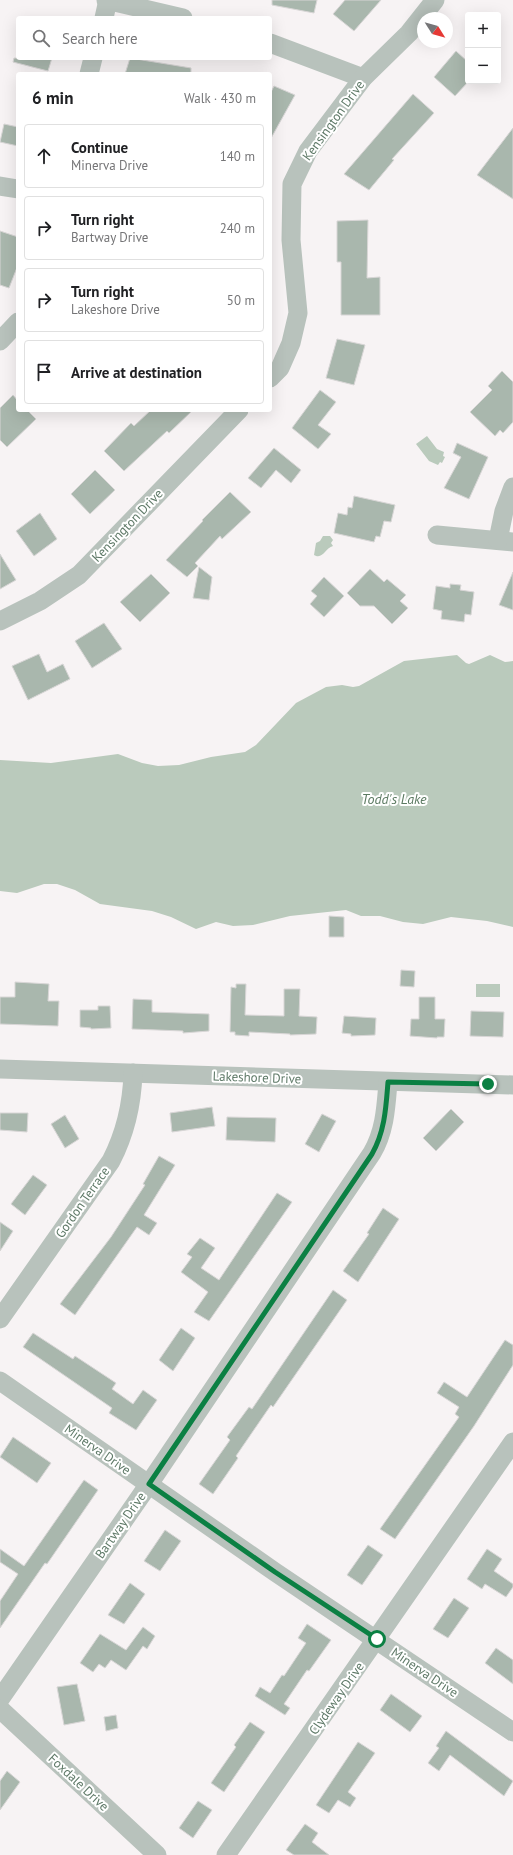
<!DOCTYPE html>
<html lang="en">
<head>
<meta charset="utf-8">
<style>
	:root { --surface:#fff; --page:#f2f2f2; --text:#202124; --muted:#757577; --line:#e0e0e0 }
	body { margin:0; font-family:"PT Sans",sans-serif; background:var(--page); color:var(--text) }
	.controls { position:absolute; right:12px; top:12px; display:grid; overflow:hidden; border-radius:4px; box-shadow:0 4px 16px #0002 }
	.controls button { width:36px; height:36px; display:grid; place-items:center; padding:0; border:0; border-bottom:1px solid var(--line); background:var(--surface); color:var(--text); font:20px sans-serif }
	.compass { position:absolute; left:417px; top:12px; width:36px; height:36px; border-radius:50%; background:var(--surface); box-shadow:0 4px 16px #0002; rotate:127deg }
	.stop { position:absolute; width:12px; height:12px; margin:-9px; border:3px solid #0b8043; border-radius:50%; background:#fff }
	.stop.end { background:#0b8043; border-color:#fff; box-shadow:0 1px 4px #0008 }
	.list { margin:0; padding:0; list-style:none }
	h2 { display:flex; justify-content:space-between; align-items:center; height:52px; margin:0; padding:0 16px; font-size:17px }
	h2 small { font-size:13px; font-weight:400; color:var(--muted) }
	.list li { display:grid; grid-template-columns:26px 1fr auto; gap:12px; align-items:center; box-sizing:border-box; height:64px; margin:0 8px 8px; padding:0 8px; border:1px solid var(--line); border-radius:4px }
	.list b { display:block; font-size:15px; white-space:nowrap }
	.list p { margin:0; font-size:13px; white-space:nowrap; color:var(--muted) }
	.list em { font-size:13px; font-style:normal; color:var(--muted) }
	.icon { flex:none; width:22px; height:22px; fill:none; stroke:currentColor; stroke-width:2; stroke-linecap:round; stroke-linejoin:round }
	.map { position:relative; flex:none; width:513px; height:1855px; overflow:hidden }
	.search { position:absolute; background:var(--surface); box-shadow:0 4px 16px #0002; left:16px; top:16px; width:256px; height:44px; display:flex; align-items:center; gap:10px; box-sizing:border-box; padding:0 14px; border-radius:4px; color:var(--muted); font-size:15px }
	.panel { position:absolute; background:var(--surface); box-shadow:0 4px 16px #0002; left:16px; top:72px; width:256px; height:340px; border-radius:4px }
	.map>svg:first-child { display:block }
	.water { fill:#bacabc }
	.building { fill:#a9b7ad; stroke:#d8d6d6 }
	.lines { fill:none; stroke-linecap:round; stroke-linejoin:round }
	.minor { stroke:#b8c2bc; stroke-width:19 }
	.route { stroke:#0b8043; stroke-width:5 }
	.labels { text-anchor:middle; stroke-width:4; stroke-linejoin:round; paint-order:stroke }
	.street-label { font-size:13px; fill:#5e7967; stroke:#fff }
	.water-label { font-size:14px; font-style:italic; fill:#5c7a62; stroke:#fff }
</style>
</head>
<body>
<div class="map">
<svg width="513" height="1855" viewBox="0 0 513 1855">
	<rect width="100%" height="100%" fill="#f7f3f4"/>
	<!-- water -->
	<g class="water">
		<polygon points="427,436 437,449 444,452 443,456 445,457 442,463 440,462 438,465 429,461 416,444"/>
		<path d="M323 536H330L333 540 331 543 333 546C325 548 323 560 314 555L316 543 320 541Z"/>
		<polygon points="457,655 466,663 469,664 490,655 505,662 513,661 513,927 487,921 451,917 423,924 403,922 380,916 361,916 346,910 290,916 253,925 233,926 216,922 196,929 171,917 152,911 100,904 75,890 57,884 44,884 17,893 0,891 0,760 51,763 118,754 142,763 158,766 179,765 211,757 245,752 256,745 296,703 326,687 342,685 353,687 359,686 404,661"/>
		<rect x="476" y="984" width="24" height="13"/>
	</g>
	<!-- building -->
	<g class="building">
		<polygon points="272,0 317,0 314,13 272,5"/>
		<polygon points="345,0 381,0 354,31 333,14"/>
		<polygon points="456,51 468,62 468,82 455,96 434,77"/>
		<polygon points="14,58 52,58 48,71 13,62"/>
		<polygon points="130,58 191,68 191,74 125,74"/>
		<polygon points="274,86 295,95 270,140 270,94"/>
		<polygon points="413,94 434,113 392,159 394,160 369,190 344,174"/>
		<polygon points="4,124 18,127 18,146 0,142"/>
		<polygon points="513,128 513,199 477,175"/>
		<polygon points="368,220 367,278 380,277 380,315 341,315 341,262 337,262 337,221"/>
		<polygon points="0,231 18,237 18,265 9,288 0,285"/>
		<polygon points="337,339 365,345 354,385 326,378"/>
		<polygon points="502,371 513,382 513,422 503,433 500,430 495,436 470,412 492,390 488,386"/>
		<polygon points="320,390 336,402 318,425 331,434 318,449 292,428"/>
		<polygon points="13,395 18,401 18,410 27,410 36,419 7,447 0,440 0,408"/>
		<polygon points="151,410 193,410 169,433 167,431 124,471 104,451 131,423 134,426"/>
		<polygon points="457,443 488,457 469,499 444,488 461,457 453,453"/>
		<polygon points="274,448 301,470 291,483 276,470 261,488 248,478"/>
		<polygon points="95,470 115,490 90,514 71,494"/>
		<polygon points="230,492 251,512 222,539 220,536 195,563 198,566 187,577 166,560 203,521 202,520"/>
		<polygon points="354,496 395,505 391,522 384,521 380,537 376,536 374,542 334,533 338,513 347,515 348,507 352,508"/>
		<polygon points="40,513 57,539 34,556 16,531"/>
		<polygon points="0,554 16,580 0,589"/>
		<polygon points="199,567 212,577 209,600 193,598"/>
		<polygon points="370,569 384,582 387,579 406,595 400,601 408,608 392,624 374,606 360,606 347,593"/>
		<polygon points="513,572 513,610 499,605"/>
		<polygon points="151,574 170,593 140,622 120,602"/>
		<polygon points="324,577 344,596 324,617 310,604 317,596 311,591"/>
		<polygon points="450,584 461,585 460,590 474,592 471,615 465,614 464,622 441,619 442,611 433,609 436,586 450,588"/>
		<polygon points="104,623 122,649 92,668 75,641"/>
		<polygon points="39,654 47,672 63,664 70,679 28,700 12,666"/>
		<polygon points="329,916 344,917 344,937 329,937"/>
		<polygon points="401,970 415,971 414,987 400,986"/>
		<polygon points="15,982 49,984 48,1001 59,1001 58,1026 0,1024 0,997 15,997"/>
		<polygon points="236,984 246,984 245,1015 284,1016 284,989 300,989 299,1016 317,1017 316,1034 290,1035 290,1034 249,1032 249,1036 235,1035 235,1032 230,1032 231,987 236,988"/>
		<polygon points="419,997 435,997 435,1019 445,1019 444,1037 437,1037 437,1038 410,1036 411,1019 419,1019"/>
		<polygon points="133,999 152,1000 152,1012 209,1014 209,1031 183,1033 183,1031 132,1029"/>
		<polygon points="98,1006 110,1006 111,1028 91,1029 91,1028 80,1027 80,1010 98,1010"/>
		<polygon points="471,1011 504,1012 503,1037 470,1036"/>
		<polygon points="344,1016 376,1018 375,1035 351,1036 351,1034 342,1033"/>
		<polygon points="212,1107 215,1126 172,1132 170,1113"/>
		<polygon points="451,1109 464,1122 436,1151 423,1138"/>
		<polygon points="0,1113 28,1113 27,1132 0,1130"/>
		<polygon points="322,1114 336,1121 319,1152 305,1144"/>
		<polygon points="65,1115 79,1139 65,1148 51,1124"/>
		<polygon points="227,1117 276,1118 275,1142 226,1140"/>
		<polygon points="159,1156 175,1165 144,1215 157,1223 149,1235 137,1227 75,1315 60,1304 111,1237 145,1185 143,1184"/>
		<polygon points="33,1175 47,1185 25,1215 11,1204"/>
		<polygon points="277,1193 292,1202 209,1321 194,1312 208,1292 181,1272 192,1257 187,1254 200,1238 215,1248 201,1268 219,1280"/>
		<polygon points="383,1208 399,1219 358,1282 343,1271 369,1234 367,1233"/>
		<polygon points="0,1222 13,1231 0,1251"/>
		<polygon points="333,1290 347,1300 273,1407 271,1405 236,1456 238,1458 213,1494 199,1484 230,1440 227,1437 249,1407 252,1409"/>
		<polygon points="181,1328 195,1338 173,1371 159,1360"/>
		<polygon points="33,1333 73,1359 75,1356 116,1383 112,1389 133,1404 143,1390 157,1400 136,1430 109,1413 112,1408 23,1347"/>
		<polygon points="505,1340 513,1345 513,1365 474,1426 395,1539 380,1529 459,1417 455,1414 459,1407 437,1393 444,1382 467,1397"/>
		<polygon points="13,1437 51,1463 37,1483 0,1457"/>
		<polygon points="84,1480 98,1490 47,1564 45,1563 0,1628 0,1601 18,1574 0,1562 0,1549 24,1566"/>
		<polygon points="165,1530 181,1541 160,1571 144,1561"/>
		<polygon points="368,1545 383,1555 362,1585 347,1575"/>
		<polygon points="487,1549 502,1559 494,1571 513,1584 513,1587 506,1597 485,1584 482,1589 467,1579"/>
		<polygon points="130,1583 145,1594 124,1624 108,1615"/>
		<polygon points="454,1598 469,1608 448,1638 433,1629"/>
		<polygon points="307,1624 331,1640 309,1671 307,1670 284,1704 290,1708 285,1715 255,1696 260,1687 270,1693 282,1675 284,1676 306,1643 298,1638"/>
		<polygon points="143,1627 155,1636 147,1649 143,1646 126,1670 111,1660 105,1668 99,1664 93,1672 80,1663 100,1634 126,1650"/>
		<polygon points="496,1648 513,1660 513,1684 485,1663"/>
		<polygon points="77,1684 85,1721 64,1725 57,1687"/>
		<polygon points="391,1694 422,1716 410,1732 380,1710"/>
		<polygon points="116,1715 118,1728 106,1731 104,1717"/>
		<polygon points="250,1722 265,1732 224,1792 211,1783 236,1747 234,1745"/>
		<polygon points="446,1731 513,1781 504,1796 450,1755 439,1771 428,1763 439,1748 436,1746"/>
		<polygon points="358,1742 375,1753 348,1792 356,1798 350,1807 338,1800 329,1813 316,1805"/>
		<polygon points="7,1771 20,1782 0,1810 0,1781"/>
		<polygon points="198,1801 212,1810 193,1838 179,1828"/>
		<polygon points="305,1824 318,1833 312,1842 329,1855 294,1855 286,1850"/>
	</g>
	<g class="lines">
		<!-- minor -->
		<g class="minor">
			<polyline points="106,0 183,18"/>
			<polyline points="104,18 108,0"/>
			<polyline points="270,43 363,78"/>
			<polyline points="89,74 93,58"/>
			<polyline points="0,186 18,189"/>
			<polyline points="0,341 18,322"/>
			<polyline points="270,378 280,368 291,343 298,313 291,240 292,184 308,151 363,78 409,33 435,0"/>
			<polyline points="437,535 513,542"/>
			<polyline points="498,540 504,511 513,487"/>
			<polyline points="0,621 40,601 79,575 239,410"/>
			<polyline points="0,1069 513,1085"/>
			<path d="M0 1319 111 1161C126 1132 132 1105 133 1073"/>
			<polyline points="0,1381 275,1572 513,1732"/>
			<path d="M0 1699 149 1484 372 1153C385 1131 386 1107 388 1082"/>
			<polyline points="0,1709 157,1855"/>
			<polyline points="226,1855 513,1442"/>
		</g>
	</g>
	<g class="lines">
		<!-- route -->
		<path class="route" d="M377 1639 275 1572 149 1484 372 1154C385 1131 386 1107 388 1082L488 1084"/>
	</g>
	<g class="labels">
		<!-- street labels -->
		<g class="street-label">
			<text transform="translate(333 120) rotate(-54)" y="5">Kensington Drive</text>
			<text transform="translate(127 525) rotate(-46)" y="5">Kensington Drive</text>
			<text transform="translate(257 1077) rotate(2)" y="5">Lakeshore Drive</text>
			<text transform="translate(82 1202) rotate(-55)" y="5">Gordon Terrace</text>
			<text transform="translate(98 1449) rotate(35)" y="5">Minerva Drive</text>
			<text transform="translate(120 1525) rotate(-55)" y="5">Bartway Drive</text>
			<text transform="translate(425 1672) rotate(34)" y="5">Minerva Drive</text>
			<text transform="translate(336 1698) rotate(-55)" y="5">Clydeway Drive</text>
			<text transform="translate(79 1782) rotate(43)" y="5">Foxdale Drive</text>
		</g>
		<!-- water labels -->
		<g class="water-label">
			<text x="394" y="804">Todd's Lake</text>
		</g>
	</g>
</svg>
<div class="controls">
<button>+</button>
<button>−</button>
</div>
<svg class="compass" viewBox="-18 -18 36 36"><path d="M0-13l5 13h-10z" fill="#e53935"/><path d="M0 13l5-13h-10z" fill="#757577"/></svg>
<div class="stop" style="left:377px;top:1639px"></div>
<div class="stop end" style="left:488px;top:1084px"></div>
<div class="search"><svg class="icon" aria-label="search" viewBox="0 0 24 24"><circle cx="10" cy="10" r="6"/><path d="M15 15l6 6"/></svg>Search here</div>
<section class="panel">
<h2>6 min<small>Walk · 430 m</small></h2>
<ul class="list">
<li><svg class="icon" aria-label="ahead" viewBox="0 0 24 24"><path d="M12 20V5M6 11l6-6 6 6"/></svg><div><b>Continue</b><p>Minerva Drive</p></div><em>140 m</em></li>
<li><svg class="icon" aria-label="right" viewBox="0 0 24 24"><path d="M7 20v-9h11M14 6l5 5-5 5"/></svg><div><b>Turn right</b><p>Bartway Drive</p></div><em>240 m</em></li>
<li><svg class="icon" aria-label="right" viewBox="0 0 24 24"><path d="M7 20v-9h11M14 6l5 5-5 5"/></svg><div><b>Turn right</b><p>Lakeshore Drive</p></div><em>50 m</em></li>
<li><svg class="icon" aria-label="arrive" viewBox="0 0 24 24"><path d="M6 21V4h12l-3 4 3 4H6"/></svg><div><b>Arrive at destination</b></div></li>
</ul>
</section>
</div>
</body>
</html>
